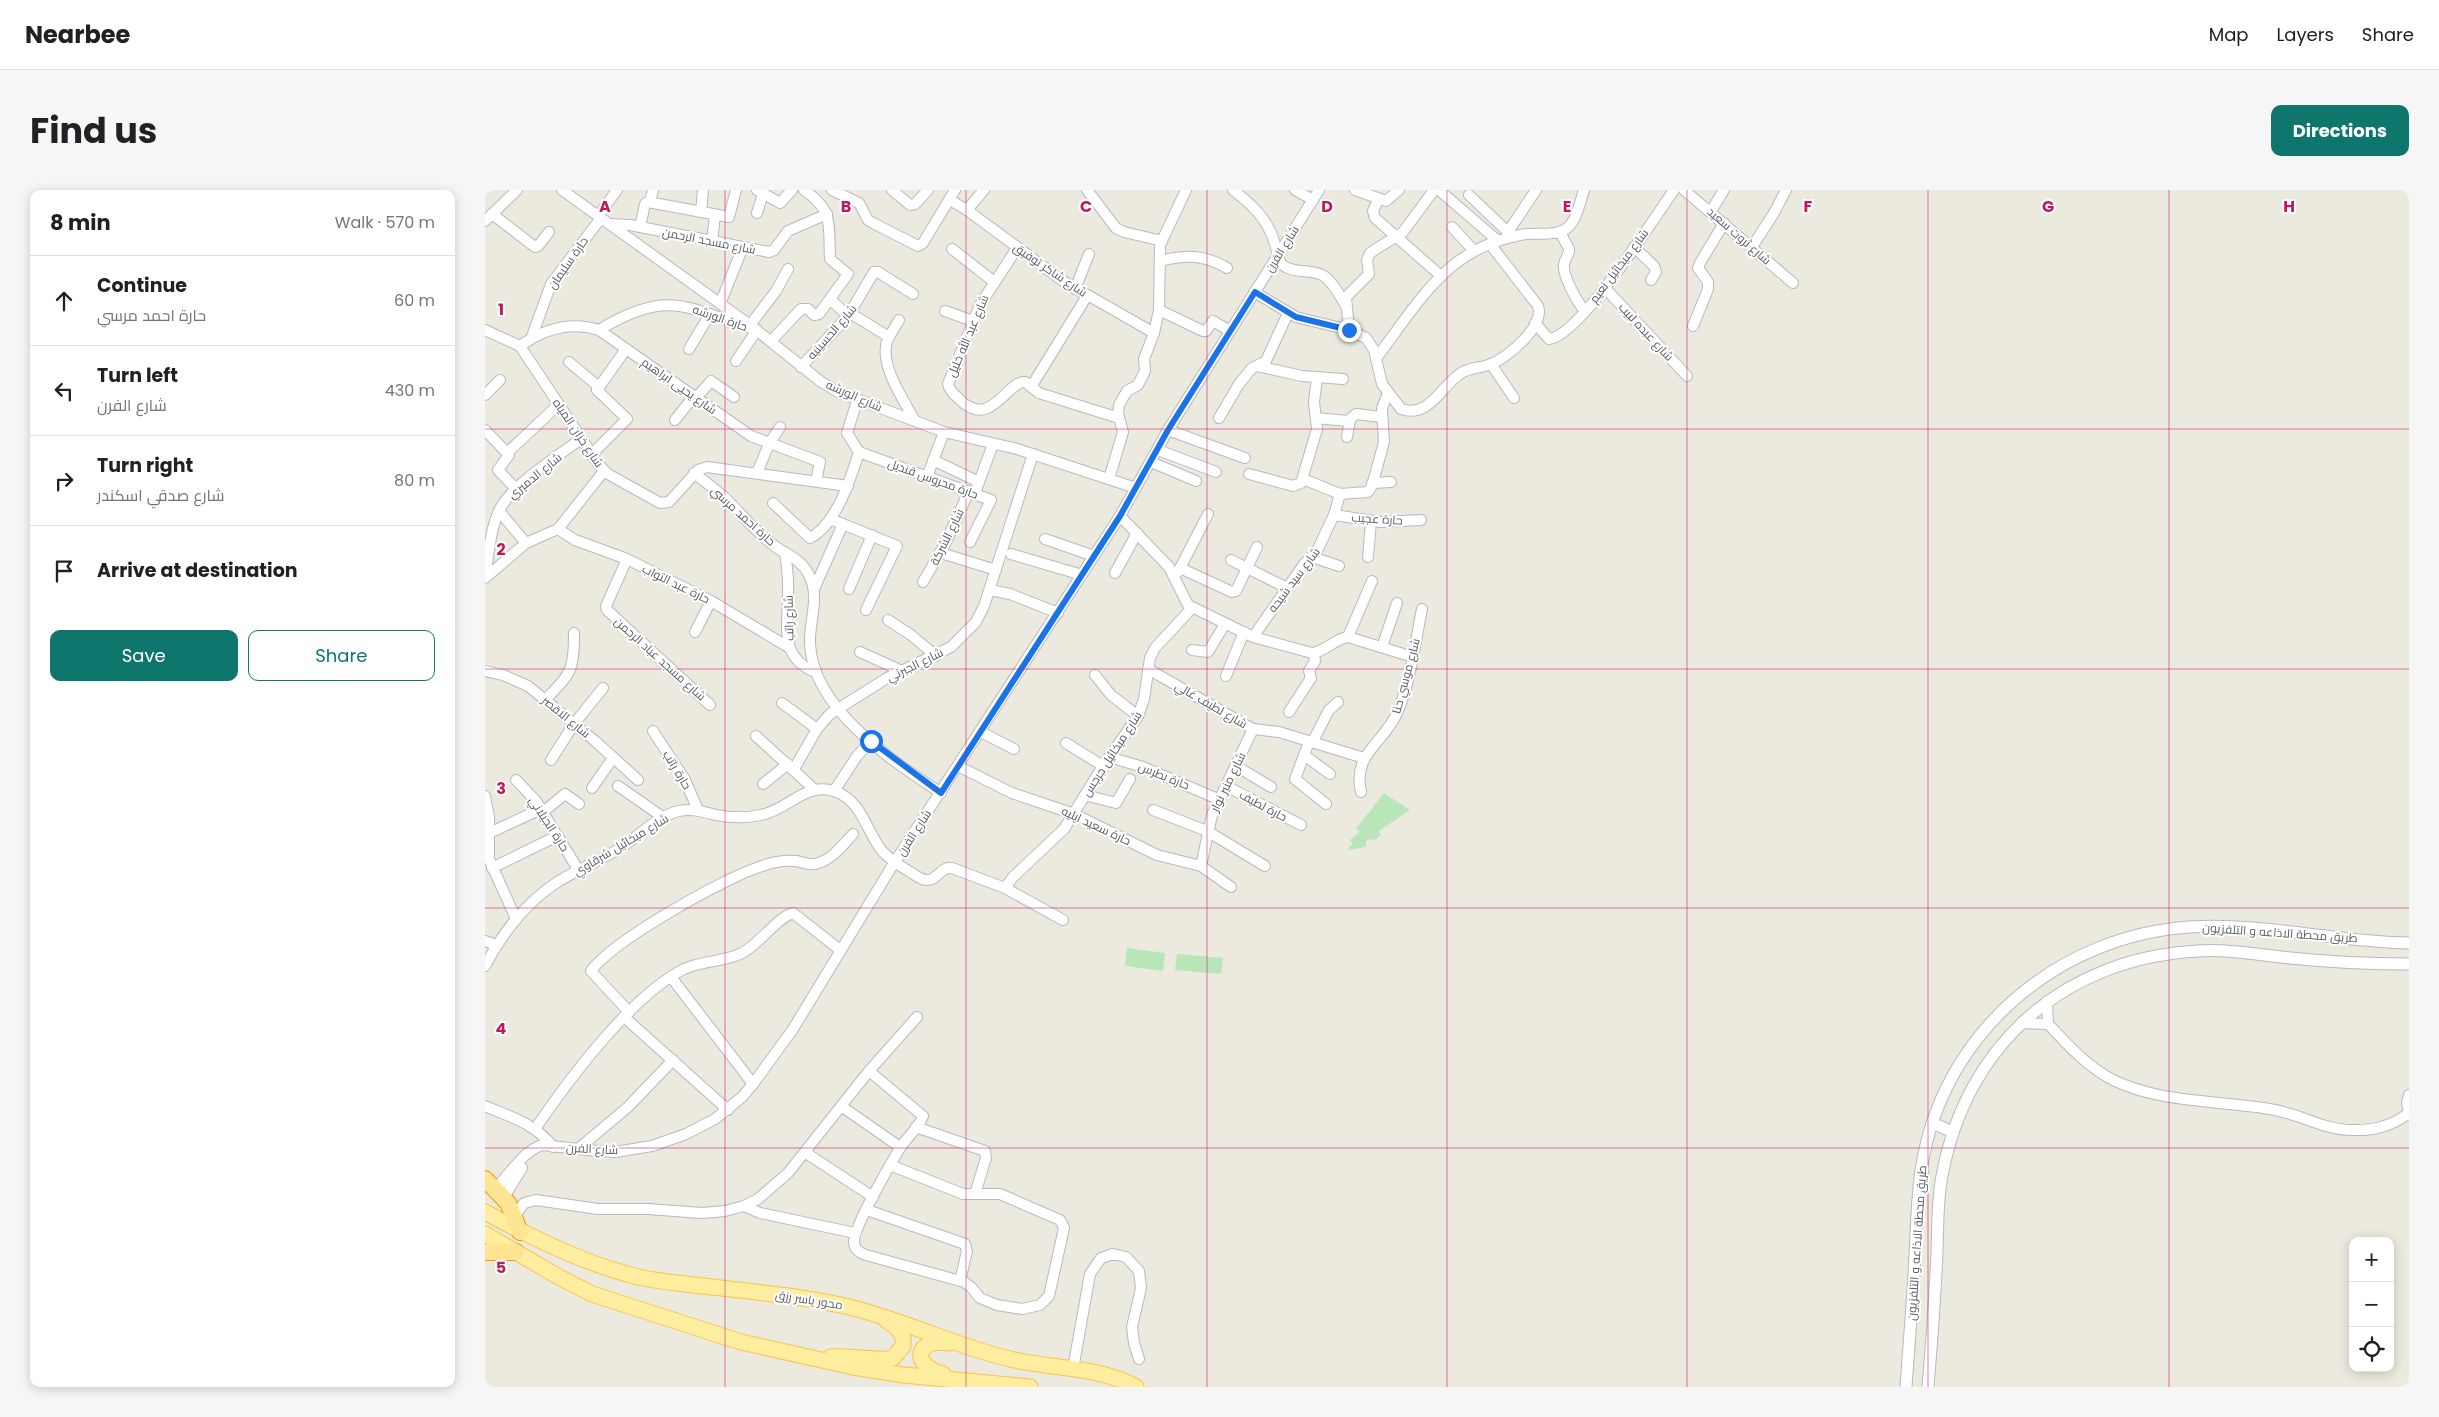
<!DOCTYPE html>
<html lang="en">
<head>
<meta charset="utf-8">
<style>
	:root { --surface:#fff; --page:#f6f6f6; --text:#202124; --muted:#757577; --line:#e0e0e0; --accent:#0f766e }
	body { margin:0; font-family:Poppins,Cairo,sans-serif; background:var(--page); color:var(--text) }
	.controls { position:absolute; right:15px; bottom:15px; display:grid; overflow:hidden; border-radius:10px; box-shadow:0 2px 12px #0003 }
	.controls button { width:45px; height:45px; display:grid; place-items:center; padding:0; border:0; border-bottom:1px solid var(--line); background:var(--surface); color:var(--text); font:25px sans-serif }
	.stop { position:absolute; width:15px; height:15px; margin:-11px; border:4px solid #1a73e8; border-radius:50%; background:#fff }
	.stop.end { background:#1a73e8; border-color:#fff; box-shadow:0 1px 5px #0008 }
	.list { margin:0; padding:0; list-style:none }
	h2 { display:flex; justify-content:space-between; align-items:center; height:65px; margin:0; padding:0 20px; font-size:21px }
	h2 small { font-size:16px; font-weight:400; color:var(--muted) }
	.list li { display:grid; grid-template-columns:32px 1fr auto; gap:15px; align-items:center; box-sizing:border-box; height:90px; padding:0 20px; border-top:1px solid var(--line) }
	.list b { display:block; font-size:19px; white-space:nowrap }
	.list p { margin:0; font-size:16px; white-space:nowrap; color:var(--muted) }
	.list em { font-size:16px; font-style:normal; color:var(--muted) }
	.actions { display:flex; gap:10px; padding:15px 20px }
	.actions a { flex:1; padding:11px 0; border:1px solid var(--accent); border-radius:10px; text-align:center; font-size:18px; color:var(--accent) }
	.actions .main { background:var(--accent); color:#fff }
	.icon { flex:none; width:28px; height:28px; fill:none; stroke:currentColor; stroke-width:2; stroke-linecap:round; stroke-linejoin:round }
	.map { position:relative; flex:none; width:1924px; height:1197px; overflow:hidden; border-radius:10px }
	header { display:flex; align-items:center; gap:30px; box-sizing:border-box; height:70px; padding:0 25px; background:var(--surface); border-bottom:1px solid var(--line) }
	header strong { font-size:24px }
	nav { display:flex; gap:28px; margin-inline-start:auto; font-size:18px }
	.intro { display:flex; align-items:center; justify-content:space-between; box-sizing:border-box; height:120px; padding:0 30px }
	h1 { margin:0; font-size:35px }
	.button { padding:12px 22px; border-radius:10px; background:var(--accent); color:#fff; font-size:18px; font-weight:700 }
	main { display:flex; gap:30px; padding:0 30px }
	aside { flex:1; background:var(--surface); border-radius:10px; box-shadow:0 2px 12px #0003 }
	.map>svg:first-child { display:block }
	.green { fill:#b9e6b8 }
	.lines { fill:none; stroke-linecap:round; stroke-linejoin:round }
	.minor-casing { stroke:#b6babf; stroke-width:12 }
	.tertiary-casing { stroke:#b6babf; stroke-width:13 }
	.primary-casing { stroke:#fac449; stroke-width:17 }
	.trunk-casing { stroke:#ea9b00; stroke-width:18 }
	.minor { stroke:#fff; stroke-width:10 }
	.tertiary { stroke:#fff; stroke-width:11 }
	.primary { stroke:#ffeda0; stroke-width:15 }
	.trunk { stroke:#ffe491; stroke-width:16 }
	.route { stroke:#1a73e8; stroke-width:6 }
	.grid { fill:none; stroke:#c2185b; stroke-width:1; stroke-opacity:0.55 }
	.labels { text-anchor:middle; stroke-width:4; stroke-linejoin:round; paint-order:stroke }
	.street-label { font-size:12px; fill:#575c61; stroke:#fff }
	.grid-label { font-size:16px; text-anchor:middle; font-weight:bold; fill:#c2185b; stroke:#fff; stroke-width:4; stroke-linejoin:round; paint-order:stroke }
</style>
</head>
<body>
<header>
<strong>Nearbee</strong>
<nav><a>Map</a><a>Layers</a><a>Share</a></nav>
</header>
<div class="intro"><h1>Find us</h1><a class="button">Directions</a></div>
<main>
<aside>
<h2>8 min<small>Walk · 570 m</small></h2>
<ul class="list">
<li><svg class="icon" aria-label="ahead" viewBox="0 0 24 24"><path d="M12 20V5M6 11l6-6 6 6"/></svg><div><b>Continue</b><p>حارة احمد مرسي</p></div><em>60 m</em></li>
<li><svg class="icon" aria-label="left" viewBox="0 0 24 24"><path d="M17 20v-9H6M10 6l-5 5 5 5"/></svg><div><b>Turn left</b><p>شارع الفرن</p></div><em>430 m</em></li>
<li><svg class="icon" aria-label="right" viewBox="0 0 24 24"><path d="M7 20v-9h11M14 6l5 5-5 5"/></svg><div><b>Turn right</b><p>شارع صدقي اسكندر</p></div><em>80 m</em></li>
<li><svg class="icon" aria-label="arrive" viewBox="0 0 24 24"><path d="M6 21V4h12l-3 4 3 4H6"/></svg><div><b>Arrive at destination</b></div></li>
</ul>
<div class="actions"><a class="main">Save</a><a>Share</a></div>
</aside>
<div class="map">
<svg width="1924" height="1197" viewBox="0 0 1924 1197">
	<rect width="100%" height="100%" fill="#ece9de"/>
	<!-- green -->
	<g class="green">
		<polygon points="899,603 925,620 894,641 896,645 890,650 882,649 880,657 864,660 864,657 868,654 865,650 875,642 871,639"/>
		<polygon points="642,758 680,763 678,781 640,776"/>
		<polygon points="692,764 738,768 736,784 690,780"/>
	</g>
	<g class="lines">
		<defs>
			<g id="minor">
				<polyline points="77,0 265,135 335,191 353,202 459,242 532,259 651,298"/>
				<polyline points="272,0 295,13 307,0"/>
				<polyline points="347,0 374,13 383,30 388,33 433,56 438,53 470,0"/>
				<polyline points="407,0 425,15 430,14 443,0"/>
				<polyline points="602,0 631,38 639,42 677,51"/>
				<path d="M748 0C766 14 782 28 789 51 792 59 792 66 796 74 808 84 824 79 837 85 847 90 855 106 861 116"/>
				<polyline points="810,0 828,10"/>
				<polyline points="870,0 901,11 914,0"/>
				<polyline points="954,0 1013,51"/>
				<polyline points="1199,0 1308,93"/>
				<polyline points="984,5 1028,47"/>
				<polyline points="465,10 482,20 578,91 669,143"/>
				<polyline points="893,10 888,21 890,28 956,86"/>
				<polyline points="165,12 168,0"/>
				<polyline points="482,20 499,0"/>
				<polyline points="1226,21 1239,0"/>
				<polyline points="216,22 218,0"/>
				<polyline points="272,23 278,4"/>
				<polyline points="7,24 50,57 53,56 64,42"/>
				<polyline points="113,26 132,0"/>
				<polyline points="0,31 32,0"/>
				<polyline points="124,34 145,35 284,62 289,60 303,41 342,24"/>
				<polyline points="155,37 160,14 163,12 244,27 251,0"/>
				<polyline points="967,37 989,61"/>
				<polyline points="1023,42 1051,0"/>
				<path d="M1075 42 1084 59C1085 65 1080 68 1079 74 1077 85 1092 112 1100 121"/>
				<polyline points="227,52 230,25"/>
				<polyline points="1149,57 1169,76 1171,82 1166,90"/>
				<polyline points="1267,57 1289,23 1301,0"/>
				<path d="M532 58 495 115 463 194C464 200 469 204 474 209 506 241 521 191 540 192L554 203 634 228"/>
				<polyline points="467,59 508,91"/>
				<path d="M675 71C700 65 719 64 742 78"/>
				<polyline points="1120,98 1202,186"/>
				<polyline points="590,99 604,64"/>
				<path d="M769 102 811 127 864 140 881 148 889 160 897 194 916 219C946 229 957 193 978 182 987 177 999 178 1008 173 1024 166 1060 136 1053 116L1005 54"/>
				<polyline points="345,109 363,126"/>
				<polyline points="235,114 258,57"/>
				<polyline points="674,120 718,141 721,141 728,131 745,141"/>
				<polyline points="460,121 488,131"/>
				<polyline points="365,123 404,147"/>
				<path d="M414 130C410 138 403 146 401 155 397 180 419 210 430 231"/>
				<path d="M1050 133 1064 149C1095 146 1169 28 1189 0"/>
				<polyline points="265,135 291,101 303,79"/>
				<polyline points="1208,136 1223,99 1223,92 1213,78 1215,73 1239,33"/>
				<polyline points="0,140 35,156"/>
				<path d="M114 140C186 97 201 119 272 140L251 171"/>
				<polyline points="864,140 861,107 884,84 882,70 885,63 918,42 949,0"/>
				<polyline points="46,149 66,94 116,28"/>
				<path d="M286 151 316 119H323L329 125 334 124 363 84 345 69C343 36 350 21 319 0"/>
				<polyline points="35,156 114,275 123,284 175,313 184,312 213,280 222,277 363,296"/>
				<path d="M35 156C59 139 85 131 114 140L266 246 335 272 331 291"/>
				<polyline points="204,159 225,124"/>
				<path d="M892 167C916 136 939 98 971 73 991 58 1016 48 1041 44 1053 43 1072 46 1082 38 1092 30 1095 12 1099 0"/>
				<polyline points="84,172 114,197"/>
				<polyline points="1006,174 1029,208"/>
				<polyline points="772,176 817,186 858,189"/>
				<polyline points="316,177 363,126 389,82 393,82 428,104"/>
				<polyline points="546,197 602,106"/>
				<polyline points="0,205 15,190"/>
				<polyline points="211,208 226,191 249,207"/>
				<polyline points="734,228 754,194 767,178 781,171 803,123"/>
				<polyline points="831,228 863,231 871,224 897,227"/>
				<polyline points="190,230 209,206"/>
				<polyline points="0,240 24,265 13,280 31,299"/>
				<polyline points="683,240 760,268"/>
				<polyline points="862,247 865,230"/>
				<polyline points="673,260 731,282"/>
				<polyline points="374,262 506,310 485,352"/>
				<polyline points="22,263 73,215"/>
				<polyline points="106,265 142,229 112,200 141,159"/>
				<polyline points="448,270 494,292"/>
				<polyline points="666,272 711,291"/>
				<path d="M209 283C219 291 230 299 239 307 256 323 272 344 291 357 303 365 316 370 323 383 336 406 324 429 325 454 328 519 406 570 456 603"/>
				<polyline points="272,283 284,254 295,237"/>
				<polyline points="764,284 808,296 816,293 832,239 829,212 832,188"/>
				<polyline points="442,287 459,242"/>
				<polyline points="624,289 638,242 633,224 634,215 642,201 653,195 660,181 659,169 669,143 674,120 675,55 701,0"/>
				<polyline points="818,289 855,304 883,302 887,296 899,252 897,218 903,203"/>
				<polyline points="887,293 906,292"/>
				<polyline points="490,303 508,254"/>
				<path d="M288 313 325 348C351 335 366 288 374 262L362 243 372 211"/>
				<polyline points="14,321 41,353"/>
				<polyline points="849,325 895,332 936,330"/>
				<path d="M635 326 684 377 703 415 768 447 827 463C840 462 849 449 863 447L928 467"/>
				<polyline points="345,329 412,356 381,420"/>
				<polyline points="73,339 90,350 142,369 226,411 305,458"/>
				<polyline points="560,349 609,366"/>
				<path d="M300 362C302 376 304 390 303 405 303 437 294 467 330 482"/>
				<polyline points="456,363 511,380"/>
				<polyline points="526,364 597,385"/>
				<polyline points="827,367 854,376"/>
				<polyline points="883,367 886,331"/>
				<polyline points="142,369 121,416 122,420 225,515"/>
				<polyline points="746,370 802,398"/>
				<polyline points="695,378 747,402 751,401 772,357"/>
				<polyline points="693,382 723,324"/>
				<polyline points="630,383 652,343"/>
				<path d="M0 386C4 365 5 338 15 319 27 295 73 266 96 249"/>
				<polyline points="0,388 41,353 73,339 119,281"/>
				<polyline points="438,392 461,352 484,301"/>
				<polyline points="329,399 358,334"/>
				<polyline points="364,399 387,345"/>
				<polyline points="505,400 525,404 573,423"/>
				<polyline points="403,430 426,445 451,466"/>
				<polyline points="210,442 226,411"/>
				<polyline points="768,447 819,374 831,363 849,325 855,304"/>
				<polyline points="863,447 887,391"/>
				<polyline points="897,457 912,413"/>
				<polyline points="707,460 723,462 740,434"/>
				<polyline points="375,462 417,481"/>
				<polyline points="663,479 768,539 794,542 879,568"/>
				<polyline points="0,481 18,485 43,496 110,551 153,590"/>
				<polyline points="610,485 626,505 653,526"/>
				<polyline points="741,486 759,442"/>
				<path d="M60 510C86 483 89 482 89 443"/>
				<polyline points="297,513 332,539"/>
				<polyline points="804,522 826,488 824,481 830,471 829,464"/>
				<polyline points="168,541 200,590 213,620"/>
				<polyline points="496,542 529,559"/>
				<polyline points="271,546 330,600"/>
				<polyline points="824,552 810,589 841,614"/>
				<polyline points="581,553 618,576"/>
				<polyline points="827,553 844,520 853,512"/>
				<polyline points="819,565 845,584"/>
				<polyline points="624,567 658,577 733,609"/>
				<polyline points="66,570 89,534 118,498"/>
				<polyline points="473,576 527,603 589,624 672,665 716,676 746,697"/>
				<polyline points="751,576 786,597"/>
				<polyline points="309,579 332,539 345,524 402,488 466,457 491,432 499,416 548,264"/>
				<polyline points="31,590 51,611 94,681"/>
				<polyline points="278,594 303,574"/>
				<polyline points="133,596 179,628"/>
				<polyline points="741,596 816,635"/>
				<polyline points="107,598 128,568"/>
				<polyline points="349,601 372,566 386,551"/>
				<path d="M876 602C867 564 899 553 912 523 926 491 930 453 937 419"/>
				<polyline points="600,605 631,613 645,589"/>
				<polyline points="0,606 4,627 4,669 31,729"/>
				<polyline points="668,620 722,641 780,676"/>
				<polyline points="58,622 80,604 94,614"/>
				<polyline points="0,645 56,619"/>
				<polyline points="716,676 727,625 768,539"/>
				<polyline points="7,678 72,646"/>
				<polyline points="520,698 528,687 579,639 618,576 653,526 659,509 665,468 670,458 707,418"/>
				<polyline points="0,751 11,755"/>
				<path d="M0 776C18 742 41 712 74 691 94 679 116 670 137 657 155 645 172 626 194 621 207 618 219 622 231 625 246 628 262 628 276 625 303 620 320 592 349 601 377 610 381 641 397 661 405 670 415 676 425 682 429 684 436 690 441 690 452 691 456 676 467 678L520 698 578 730"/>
				<polyline points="186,787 268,894"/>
				<polyline points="1562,811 1563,834"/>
				<path d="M144 822 106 781C127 751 241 687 277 676 288 672 300 670 311 671 317 672 324 675 330 674 346 671 358 655 368 644"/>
				<polyline points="139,827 243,920"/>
				<path d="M1536 833 1563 834C1583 855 1603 878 1630 891 1680 914 1737 910 1790 920 1817 925 1839 940 1867 940 1888 941 1907 936 1924 923"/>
				<path d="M384 881 438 926C434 938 422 947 415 958 406 973 368 1038 369 1052 369 1059 375 1063 381 1065L479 1092 486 1097 495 1108 512 1115 537 1119 555 1115 564 1106 579 1038 575 1030 515 1004H478L405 975"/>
				<polyline points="1924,905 1922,913 1924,922"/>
				<path d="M0 916C26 927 51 934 68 957"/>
				<polyline points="356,916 415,957"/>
				<polyline points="431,937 500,961 501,968 490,1004"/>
				<path d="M50 939C84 889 146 806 199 779 218 770 240 772 257 763 275 754 290 729 308 723L355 760"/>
				<polyline points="93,959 143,917 188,870"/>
				<polyline points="321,963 388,1007"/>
				<path d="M11 998C26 983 37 962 57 955L112 961 130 962 167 956 201 944 230 929 257 907 268 894 308 839 409 673 635 326 683 240 834 0"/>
				<polyline points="19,1007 37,978"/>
				<polyline points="259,1016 275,1023 370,1043"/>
				<polyline points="382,1020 480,1054 482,1061 475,1091"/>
				<polyline points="30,1026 39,1013 51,1010 113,1019 163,1019 217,1023 240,1021 259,1016 273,1009 303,983 384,881 432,827"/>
				<polyline points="588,1179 605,1084 616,1068 628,1064 641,1067 654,1081 656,1098 647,1137 649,1153 654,1169"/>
			</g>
			<g id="tertiary">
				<polyline points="1447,933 1468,942"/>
				<path d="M1421 1197C1424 1153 1428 1108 1430 1064 1432 1031 1432 997 1439 964 1465 837 1576 746 1704 737 1776 732 1851 752 1924 753"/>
				<path d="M1443 1197C1447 1152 1450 1107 1452 1062 1453 1037 1452 1011 1457 986 1481 854 1580 768 1713 761 1744 759 1774 765 1805 768 1844 772 1884 774 1924 774"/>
			</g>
			<g id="primary">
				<path d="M0 1022C46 1047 92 1070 142 1084 164 1091 187 1092 209 1095 260 1101 310 1105 360 1116 417 1129 469 1156 525 1169 567 1179 613 1176 651 1197"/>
				<polyline points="0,1044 72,1086 107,1104 256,1152 368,1177 419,1185 545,1197"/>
				<path d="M346 1167C364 1165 396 1172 408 1168L418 1156C420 1142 411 1137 401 1130"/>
				<path d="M458 1184C425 1175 430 1148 464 1153"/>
			</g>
			<g id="trunk">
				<polyline points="0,989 23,1013 35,1042"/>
				<polyline points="0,1062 31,1062"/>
			</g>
		</defs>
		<!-- minor casing -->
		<use href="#minor" class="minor-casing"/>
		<!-- tertiary casing -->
		<use href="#tertiary" class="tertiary-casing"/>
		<!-- primary casing -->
		<use href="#primary" class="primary-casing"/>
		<!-- trunk casing -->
		<use href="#trunk" class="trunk-casing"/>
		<!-- minor -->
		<use href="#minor" class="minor"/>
		<!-- tertiary -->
		<use href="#tertiary" class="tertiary"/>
		<!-- primary -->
		<use href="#primary" class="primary"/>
		<!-- trunk -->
		<use href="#trunk" class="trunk"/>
	</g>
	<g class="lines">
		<!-- route -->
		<polyline class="route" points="386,551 456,603 635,326 683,240 770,102 811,127 864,140"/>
	</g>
	<!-- grid -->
	<path class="grid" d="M240 0V1197M481 0V1197M722 0V1197M962 0V1197M1202 0V1197M1443 0V1197M1684 0V1197M0 239H1924M0 479H1924M0 718H1924M0 958H1924"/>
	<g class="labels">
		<!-- street labels -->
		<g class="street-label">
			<text transform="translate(1254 46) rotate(41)" y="4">شارع ثروت سعيد</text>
			<text transform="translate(224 51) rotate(11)" y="4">شارع مسجد الرحمن</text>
			<text transform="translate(797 59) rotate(-58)" y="4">شارع الفرن</text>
			<text transform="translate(83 73) rotate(-55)" y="4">حارة سليمان</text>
			<text transform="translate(1134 76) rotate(-53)" y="4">شارع ميخائيل نعيم</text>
			<text transform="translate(565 80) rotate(34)" y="4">شارع شاكر توفيق</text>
			<text transform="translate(235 128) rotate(19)" y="4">حارة الورشه</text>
			<text transform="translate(347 142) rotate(-49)" y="4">شارع الحسينيه</text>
			<text transform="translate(1161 142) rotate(47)" y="4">شارع عبده لبيب</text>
			<text transform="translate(483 146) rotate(-67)" y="4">شارع عبد الله خليل</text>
			<text transform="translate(194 196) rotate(35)" y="4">شارع يحيى ابراهيم</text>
			<text transform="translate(369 206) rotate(24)" y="4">شارع الورشه</text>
			<text transform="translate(93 243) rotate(56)" y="4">شارع خزان المياه</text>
			<text transform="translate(50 286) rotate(-39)" y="4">شارع الدميري</text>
			<text transform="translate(448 289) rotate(20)" y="4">حارة محروس قنديل</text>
			<text transform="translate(258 326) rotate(42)" y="4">حارة احمد مرسي</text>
			<text transform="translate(892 329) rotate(4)" y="4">حارة عجيب</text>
			<text transform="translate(462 347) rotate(-64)" y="4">شارع الشركة</text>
			<text transform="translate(809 390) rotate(-53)" y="4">شارع سيد شيحه</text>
			<text transform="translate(191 394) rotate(26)" y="4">حارة عبد التواب</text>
			<text transform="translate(304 428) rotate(-91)" y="4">شارع راتب</text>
			<text transform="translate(175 469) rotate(42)" y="4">شارع مسجد عباد الرحمن</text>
			<text transform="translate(430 475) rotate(-26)" y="4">شارع الجبرتي</text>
			<text transform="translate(921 486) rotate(-75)" y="4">شارع موسي حنا</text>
			<text transform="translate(726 515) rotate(30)" y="4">شارع لطيف غالي</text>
			<text transform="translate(81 527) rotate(39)" y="4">شارع الاقصر</text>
			<text transform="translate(627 564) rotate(-57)" y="4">شارع ميخائيل جرجس</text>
			<text transform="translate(192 580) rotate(59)" y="4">حارة راتب</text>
			<text transform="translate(679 586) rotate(22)" y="4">حارة بطرس</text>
			<text transform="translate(743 592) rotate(-64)" y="4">شارع منير نوار</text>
			<text transform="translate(778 616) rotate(28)" y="4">حارة لطيف</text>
			<text transform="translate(64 634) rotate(57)" y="4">حارة الجيلاني</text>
			<text transform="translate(611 636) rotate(25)" y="4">حارة سعيد ايليه</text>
			<text transform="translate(429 643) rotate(-57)" y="4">شارع الفرن</text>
			<text transform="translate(136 655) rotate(-31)" y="4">شارع ميخائيل شرقاوي</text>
			<text transform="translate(1795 743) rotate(4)" y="4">طريق محطة الاذاعه و التلفزيون</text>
			<text transform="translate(107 959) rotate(3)" y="4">شارع الفرن</text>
			<text transform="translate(1432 1053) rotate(-86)" y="4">طريق محطة الاذاعه و التلفزيون</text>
			<text transform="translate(324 1110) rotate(9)" y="4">محور ياسر رزق</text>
		</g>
	</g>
	<g class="grid-label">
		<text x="120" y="22">A</text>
		<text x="361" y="22">B</text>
		<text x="601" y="22">C</text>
		<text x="842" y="22">D</text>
		<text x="1082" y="22">E</text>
		<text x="1323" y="22">F</text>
		<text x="1563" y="22">G</text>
		<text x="1804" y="22">H</text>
		<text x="16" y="125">1</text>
		<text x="16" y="365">2</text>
		<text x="16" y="604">3</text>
		<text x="16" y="844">4</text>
		<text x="16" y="1083">5</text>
	</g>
</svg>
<div class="controls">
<button>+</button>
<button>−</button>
<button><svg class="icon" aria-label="locate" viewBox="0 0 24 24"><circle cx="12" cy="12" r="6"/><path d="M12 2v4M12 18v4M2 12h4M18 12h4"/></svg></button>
</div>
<div class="stop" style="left:386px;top:551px"></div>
<div class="stop end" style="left:864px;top:140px"></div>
</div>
</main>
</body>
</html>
